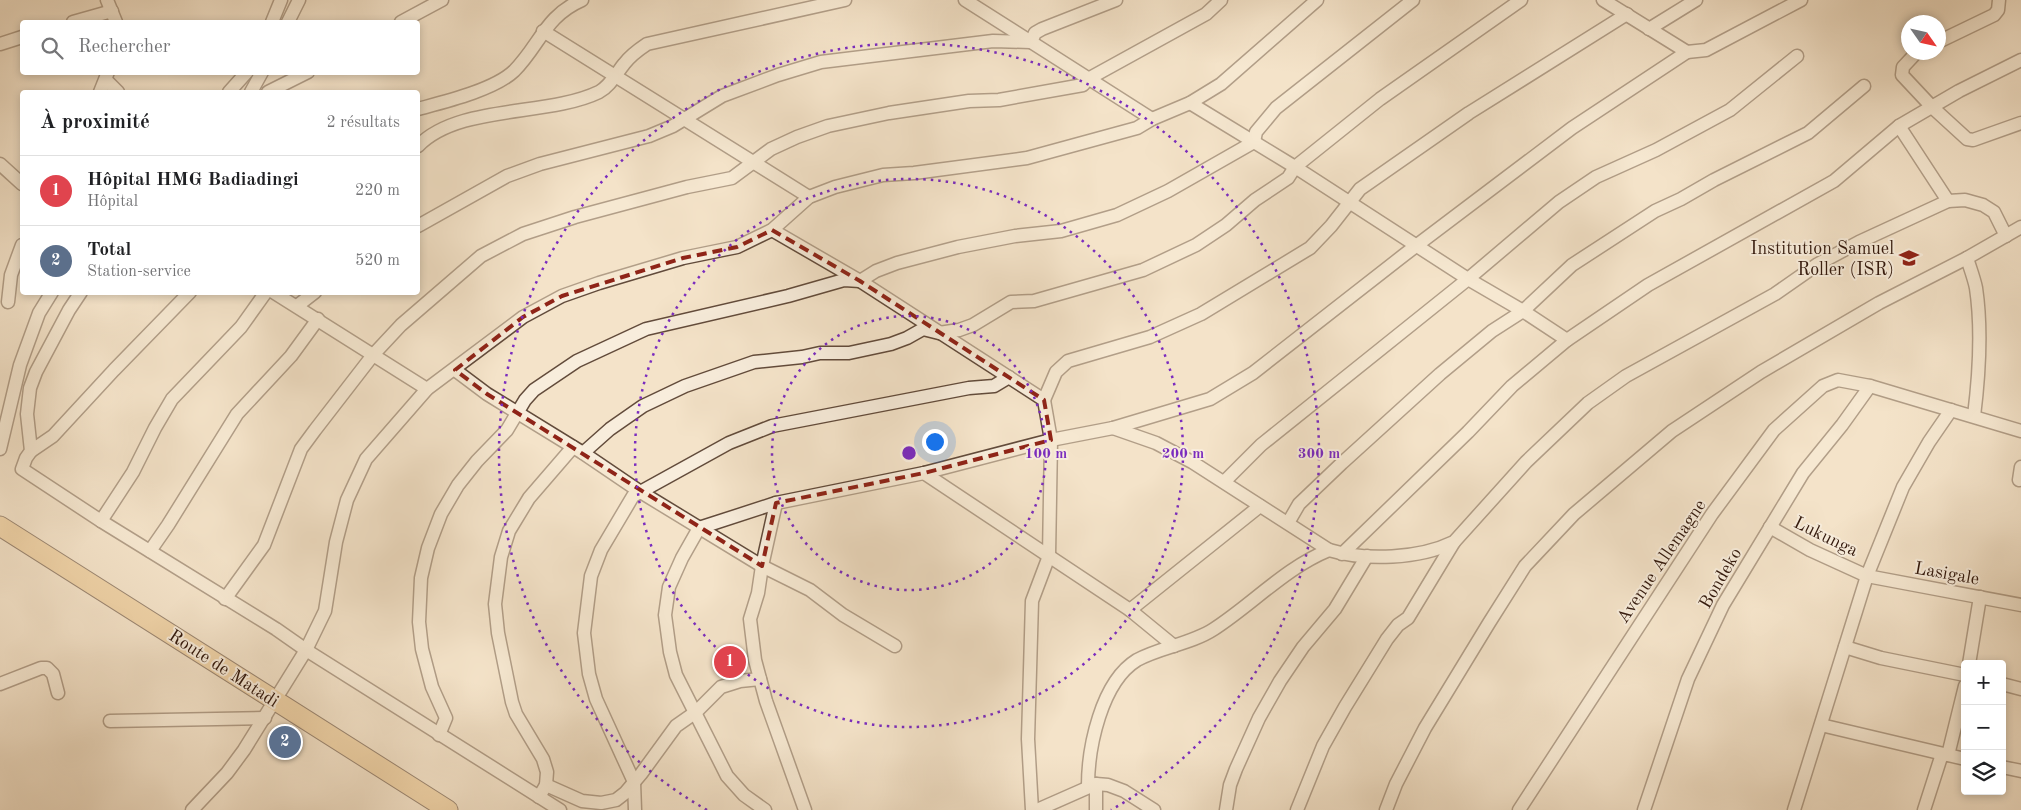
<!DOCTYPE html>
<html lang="fr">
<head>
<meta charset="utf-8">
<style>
	:root { --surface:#fff; --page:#f2f2f2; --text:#202124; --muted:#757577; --line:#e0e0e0; --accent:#8f2418 }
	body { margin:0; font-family:"Old Standard TT",serif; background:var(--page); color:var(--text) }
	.controls { position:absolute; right:15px; bottom:15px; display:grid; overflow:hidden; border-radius:5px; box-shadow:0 2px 8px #0003 }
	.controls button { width:45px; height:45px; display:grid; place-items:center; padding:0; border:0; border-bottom:1px solid var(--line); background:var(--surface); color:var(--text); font:25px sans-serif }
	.compass { position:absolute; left:1901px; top:15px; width:45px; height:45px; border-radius:50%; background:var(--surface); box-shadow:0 2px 8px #0003; rotate:124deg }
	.you { position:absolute; left:934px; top:441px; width:18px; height:18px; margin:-12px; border:4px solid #fff; border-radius:50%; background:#1a73e8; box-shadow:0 0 0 8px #1a73e833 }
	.badge { display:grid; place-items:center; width:32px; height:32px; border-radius:50%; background:var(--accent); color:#fff; font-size:16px; font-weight:700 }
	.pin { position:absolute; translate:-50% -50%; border:2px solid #fff; box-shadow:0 1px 5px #0006 }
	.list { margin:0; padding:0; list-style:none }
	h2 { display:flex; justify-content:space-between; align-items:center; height:65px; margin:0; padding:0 20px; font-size:21px }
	h2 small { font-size:16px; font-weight:400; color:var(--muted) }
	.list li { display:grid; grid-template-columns:32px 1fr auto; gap:15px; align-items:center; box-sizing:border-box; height:70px; padding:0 20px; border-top:1px solid var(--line) }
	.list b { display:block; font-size:19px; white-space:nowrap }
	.list p { margin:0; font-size:16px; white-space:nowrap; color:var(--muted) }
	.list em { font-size:16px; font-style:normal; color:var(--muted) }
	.icon { flex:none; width:28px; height:28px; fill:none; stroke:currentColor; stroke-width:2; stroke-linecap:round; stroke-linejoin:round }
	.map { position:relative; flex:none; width:2021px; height:810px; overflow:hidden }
	.search { position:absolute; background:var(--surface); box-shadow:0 2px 8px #0003; left:20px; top:20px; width:400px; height:55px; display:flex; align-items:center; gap:12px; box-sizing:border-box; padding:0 18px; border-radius:5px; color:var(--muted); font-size:19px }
	.panel { position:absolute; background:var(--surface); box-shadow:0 2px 8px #0003; left:20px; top:90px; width:400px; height:205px; border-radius:5px }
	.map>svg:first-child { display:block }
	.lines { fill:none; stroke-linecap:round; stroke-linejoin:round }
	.minor-casing { stroke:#624b3b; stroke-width:15 }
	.highway-casing { stroke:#32180c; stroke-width:21 }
	.minor { stroke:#f8eddc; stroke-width:12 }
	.highway { stroke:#eac284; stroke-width:19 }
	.marked { fill:none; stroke:#8f2418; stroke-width:4; stroke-dasharray:10 6; stroke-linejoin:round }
	.ring { fill:none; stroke:#7b2cbf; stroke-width:2.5; stroke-dasharray:2.5 5 }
	.labels { text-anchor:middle; stroke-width:4; stroke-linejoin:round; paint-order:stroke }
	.poi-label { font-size:18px; fill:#32180c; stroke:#f8eddc; text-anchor:end }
	.street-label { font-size:18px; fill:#32180c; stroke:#f8eddc }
	.centre { fill:#7b2cbf; stroke:#f8eddc; stroke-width:2.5 }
	.ring-label { font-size:15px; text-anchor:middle; font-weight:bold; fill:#7b2cbf; stroke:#f8eddc; stroke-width:4; stroke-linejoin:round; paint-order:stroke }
</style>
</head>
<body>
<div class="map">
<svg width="2021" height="810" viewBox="0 0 2021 810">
	<rect width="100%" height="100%" fill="#f4e3c9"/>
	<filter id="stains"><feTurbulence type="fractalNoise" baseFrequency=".004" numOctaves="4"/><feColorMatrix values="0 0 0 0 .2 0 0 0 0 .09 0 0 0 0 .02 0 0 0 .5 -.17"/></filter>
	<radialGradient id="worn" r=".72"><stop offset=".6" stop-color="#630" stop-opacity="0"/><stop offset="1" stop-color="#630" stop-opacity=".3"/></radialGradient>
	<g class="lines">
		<defs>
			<g id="minor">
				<polyline points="107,0 116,22"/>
				<polyline points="965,0 1152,119"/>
				<polyline points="73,22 112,11"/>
				<polyline points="272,22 281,0"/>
				<polyline points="288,22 299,0"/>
				<polyline points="401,22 442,0"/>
				<polyline points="1649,29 1696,0"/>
				<polyline points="543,31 809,197"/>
				<polyline points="1938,42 1994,15 1998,10 1999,0"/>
				<polyline points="0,44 22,37"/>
				<polyline points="1687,52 1706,50 1801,0"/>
				<polyline points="1917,52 1903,67 1902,75 1932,107 1967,139 1973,140 2021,123"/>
				<polyline points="106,80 118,92"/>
				<polyline points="100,92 108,72"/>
				<polyline points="229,92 247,72"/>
				<polyline points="251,92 262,72"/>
				<polyline points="268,92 308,72"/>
				<polyline points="1190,103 1295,167 1468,279 1523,311 1567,340"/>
				<path d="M418 109C444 102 494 90 514 71 540 45 545 16 582 0"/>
				<polyline points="1899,126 1948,201"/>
				<path d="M418 146C459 104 547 117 599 92 610 86 616 74 624 64 630 56 638 50 647 44L845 0"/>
				<polyline points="0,164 22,184"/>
				<polyline points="418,226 507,176 540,164 649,136 673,126 722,96 778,75 821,62 993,41 1031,42 1035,33 1042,29 1116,0"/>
				<polyline points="772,230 860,281 1044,400 1051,440 1049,556 1032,601 1028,739 1032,810"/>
				<path d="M1967 258C1970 268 1974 278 1976 288 1982 328 1979 376 1974 416"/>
				<polyline points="81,292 69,310 36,372 30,388 27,414 31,451 26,458 22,469 101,521 276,629 306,650 560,810"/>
				<polyline points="273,292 427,389"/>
				<polyline points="8,302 11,275 22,245"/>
				<polyline points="297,306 315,292"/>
				<polyline points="455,370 487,394 583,453 639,491 762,566 810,590 843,615 895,646"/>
				<polyline points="1044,400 1056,372 1068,361 1150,337 1201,314 1310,248 1331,226 1360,189 1469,113 1627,14"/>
				<polyline points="1113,428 1156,443 1192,462 1329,550"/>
				<polyline points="0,449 20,365 39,313 52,292"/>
				<polyline points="31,451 53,436 114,370 190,292"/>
				<polyline points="583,453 610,429 643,406 685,386 754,362 802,357 820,353 849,353 891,344 907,338 923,329 939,333 959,330 973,325 1011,302 1034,301 1143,270 1196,245 1226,225 1255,200 1288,178 1295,167 1380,99 1521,0"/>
				<polyline points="924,473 1130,610 1174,646"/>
				<polyline points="2019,480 2021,467"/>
				<polyline points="1224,482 1261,445 1468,279 1559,202 1596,177 1656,150 1730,110 1797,56"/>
				<polyline points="776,503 762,566 758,593 750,619 755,660 766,701 805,810"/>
				<polyline points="101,521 133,472 155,428 172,399 241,327 266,292"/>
				<polyline points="1288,523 1299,504 1342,463 1440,374 1492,331 1523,311 1572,265 1655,211 1681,199 1714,180 1808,133 1864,86"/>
				<polyline points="1770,527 1810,550 1867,576 2021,605"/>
				<polyline points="150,551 168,525 237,414 291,356 318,319"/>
				<polyline points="1342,554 1468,432 1512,386 1567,340 1648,285 1834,181 1899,126 1959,91 2021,60"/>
				<polyline points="225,599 264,545 301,449 315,430 373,355 401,325 481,256 523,234 575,217 687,187 732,178 771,149 797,137 828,126 889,113 969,101 999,100 1083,85 1088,79 1206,14 1221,0"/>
				<polyline points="1130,610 1260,506"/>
				<polyline points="1845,647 1881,658 1965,675"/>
				<polyline points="1969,664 1980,597"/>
				<polyline points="0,684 41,668 47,668 53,674 58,693"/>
				<polyline points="2002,684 2021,689"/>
				<polyline points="110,721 265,718"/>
				<polyline points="1821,725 1965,759"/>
				<polyline points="439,735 446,718 432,687 422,649 419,622 421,578 428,548 441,514 458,485 477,461 507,430 525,400 534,390 577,361 646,329 788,296 844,280 860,281 876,271 897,263 958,247 1015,236 1061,231 1117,215 1168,191 1254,142 1256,132 1276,108 1413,0"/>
				<polyline points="1948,755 1965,686"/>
				<polyline points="2002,767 2021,771"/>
				<polyline points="1096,784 1096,810"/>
				<polyline points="546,785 582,801 601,803 616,800 625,793 641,774 676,726 696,712 721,687 740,681 760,679"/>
				<path d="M1088 786C1088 748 1101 682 1137 660 1161 647 1191 644 1214 629 1254 603 1285 568 1329 550 1366 561 1419 559 1454 542L1526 462 1588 403 1626 376 1775 294 1818 264 1859 242 1948 201 1965 200 1983 205 1994 212 2006 236"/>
				<polyline points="539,797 546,785 547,772 543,759 516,714 512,702 498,633 495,604 501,557 509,531 529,498 573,447"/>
				<polyline points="192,810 227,773 244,750 306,650 325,611 336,542 347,500 366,459 427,389 523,317 562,296 599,283 683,258 737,247 772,230 809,197 835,187 883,175 914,173 1027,158 1137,128 1152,119 1190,103 1221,84 1317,0"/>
				<polyline points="635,810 634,782 596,699 589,674 584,633 591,576 601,550 633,496 729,443 772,426 969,388 994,386 1009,377"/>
				<polyline points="765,810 744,795 727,776 676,675 670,652 665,615 669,587 682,558 699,528 776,503 924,473 1051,440 1113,428 1210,399 1253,373 1404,255 1572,128 1687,52 1603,0"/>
				<polyline points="1037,810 1096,784 1108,785 1124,791 1154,810"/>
				<polyline points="1226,810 1230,785 1236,769 1259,718 1280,681 1303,647 1335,609 1367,556"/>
				<polyline points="1297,810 1323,746 1345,707 1387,639 1398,625 1408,618 1454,542"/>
				<polyline points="1386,810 1396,784 1425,728 1489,623 1525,566 1574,514 1672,431 1761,372 1879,303 1967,258 2021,227"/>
				<polyline points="1519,810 1712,514 1774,430 1823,386 1838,380 1870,386 2021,431"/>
				<polyline points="1644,810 1688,679 1723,605 1803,473 1842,425 1870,386"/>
				<polyline points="1794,810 1867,576 1903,487 1929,442 1951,410"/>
				<polyline points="1924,810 1942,754"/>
			</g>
			<polyline id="highway" points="0,526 448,810"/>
		</defs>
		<!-- minor casing -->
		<use href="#minor" class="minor-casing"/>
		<!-- highway casing -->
		<use href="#highway" class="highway-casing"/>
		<!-- minor -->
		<use href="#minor" class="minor"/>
		<!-- highway -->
		<use href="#highway" class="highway"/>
	</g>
	<!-- marked area -->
	<path d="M0 0H2021V810H0ZM772 230 860 281 1044 400 1051 440 924 473 776 503 762 566 487 394 455 370 523 317 562 296 683 258 737 247Z" fill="#f4e3c9" fill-opacity=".55" fill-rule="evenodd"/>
	<path class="marked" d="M772 230 860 281 1044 400 1051 440 924 473 776 503 762 566 487 394 455 370 523 317 562 296 683 258 737 247Z"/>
	<!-- distance rings -->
	<g class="ring">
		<circle cx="909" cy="453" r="137"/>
		<circle cx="909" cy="453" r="274"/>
		<path d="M707 810A410 410 0 1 1 1111 810"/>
	</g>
	<!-- icons -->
	<defs>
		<symbol id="school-bare" viewBox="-9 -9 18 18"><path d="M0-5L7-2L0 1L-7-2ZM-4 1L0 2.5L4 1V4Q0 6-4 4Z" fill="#8f2418" stroke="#f8eddc" stroke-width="2.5" paint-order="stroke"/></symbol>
	</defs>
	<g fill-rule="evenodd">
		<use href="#school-bare" x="1895" y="244" width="28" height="28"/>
	</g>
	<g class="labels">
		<!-- poi labels -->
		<g class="poi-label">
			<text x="1894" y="254">Institution Samuel<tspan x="1894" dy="21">Roller (ISR)</tspan></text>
		</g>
		<!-- street labels -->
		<g class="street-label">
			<text transform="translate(1826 536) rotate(26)" y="6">Lukunga</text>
			<text transform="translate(1661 561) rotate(-56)" y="6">Avenue Allemagne</text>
			<text transform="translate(1947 573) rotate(10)" y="6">Lasigale</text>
			<text transform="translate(1720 578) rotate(-60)" y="6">Bondeko</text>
			<text transform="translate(224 668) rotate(33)" y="6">Route de Matadi</text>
		</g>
	</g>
	<circle cx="909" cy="453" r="8" class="centre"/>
	<g class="ring-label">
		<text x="1046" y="458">100 m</text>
		<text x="1183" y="458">200 m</text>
		<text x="1319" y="458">300 m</text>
	</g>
	<rect width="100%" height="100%" filter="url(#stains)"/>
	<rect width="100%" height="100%" fill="url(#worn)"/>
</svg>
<div class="controls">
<button>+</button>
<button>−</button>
<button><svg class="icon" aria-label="layers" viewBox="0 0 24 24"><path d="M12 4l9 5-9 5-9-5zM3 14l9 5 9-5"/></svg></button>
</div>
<svg class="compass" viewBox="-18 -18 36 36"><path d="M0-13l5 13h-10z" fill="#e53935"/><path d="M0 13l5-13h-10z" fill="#757577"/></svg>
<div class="you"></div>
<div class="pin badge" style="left:730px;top:662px;background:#e0444e">1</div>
<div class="pin badge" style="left:285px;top:742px;background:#5c6f8a">2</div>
<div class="search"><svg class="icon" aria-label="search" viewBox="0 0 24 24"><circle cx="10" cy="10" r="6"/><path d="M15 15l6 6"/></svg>Rechercher</div>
<section class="panel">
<h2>À proximité<small>2 résultats</small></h2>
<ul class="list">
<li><span class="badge" style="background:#e0444e">1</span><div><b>Hôpital HMG Badiadingi</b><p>Hôpital</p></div><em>220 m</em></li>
<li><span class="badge" style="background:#5c6f8a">2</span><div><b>Total</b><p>Station-service</p></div><em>520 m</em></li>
</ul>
</section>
</div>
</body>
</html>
